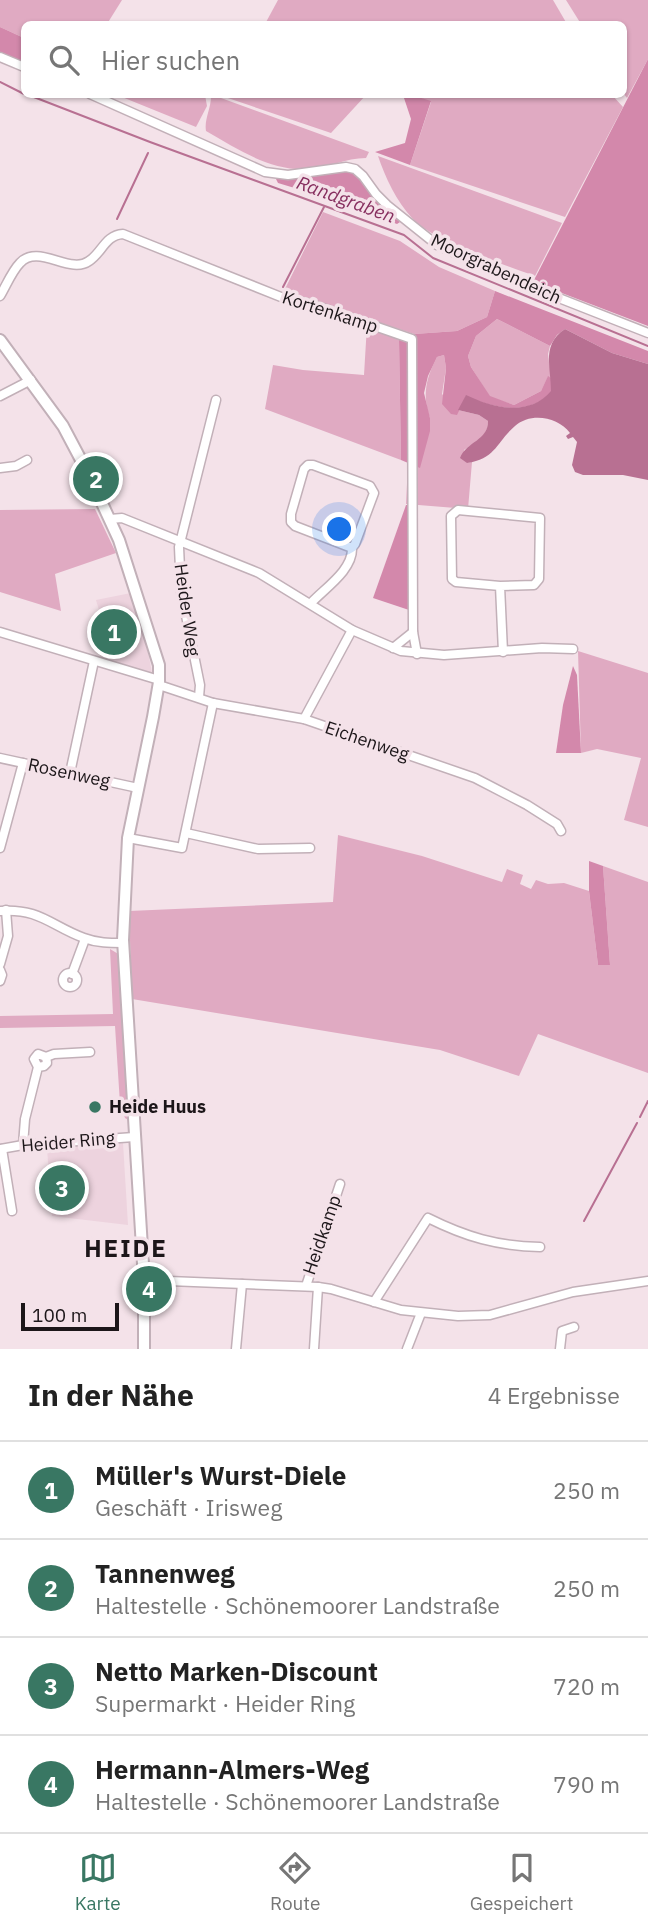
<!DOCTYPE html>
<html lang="de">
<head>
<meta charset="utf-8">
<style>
	:root { --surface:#fff; --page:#f6f6f6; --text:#222; --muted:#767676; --line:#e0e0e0; --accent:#397763 }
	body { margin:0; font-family:"IBM Plex Sans",sans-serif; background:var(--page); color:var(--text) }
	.scale { position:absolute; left:21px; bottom:18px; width:98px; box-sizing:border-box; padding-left:7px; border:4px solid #1c1619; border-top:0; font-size:19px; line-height:24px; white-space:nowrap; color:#1c1619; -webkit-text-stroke:5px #f4e2e9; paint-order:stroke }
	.you { position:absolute; left:340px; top:530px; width:24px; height:24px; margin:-18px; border:5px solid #fff; border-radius:50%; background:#1a73e8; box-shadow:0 0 0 10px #1a73e833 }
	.badge { display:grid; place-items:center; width:46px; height:46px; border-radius:50%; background:var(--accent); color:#fff; font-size:23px; font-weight:700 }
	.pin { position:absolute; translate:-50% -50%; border:4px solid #fff; box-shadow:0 2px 7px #0006 }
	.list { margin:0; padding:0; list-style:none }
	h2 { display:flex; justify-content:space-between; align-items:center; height:91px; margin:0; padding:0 28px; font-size:30px }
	h2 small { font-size:23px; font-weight:400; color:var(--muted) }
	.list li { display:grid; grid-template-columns:46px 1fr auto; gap:21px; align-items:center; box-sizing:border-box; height:98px; padding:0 28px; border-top:2px solid var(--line) }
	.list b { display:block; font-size:26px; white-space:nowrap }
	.list p { margin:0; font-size:23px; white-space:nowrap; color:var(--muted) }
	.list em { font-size:23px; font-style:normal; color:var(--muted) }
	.icon { flex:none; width:38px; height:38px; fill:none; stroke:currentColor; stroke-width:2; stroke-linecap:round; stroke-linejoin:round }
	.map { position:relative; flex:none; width:648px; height:1349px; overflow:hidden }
	.search { position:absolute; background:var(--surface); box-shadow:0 2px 5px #0004; left:21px; right:21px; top:21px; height:77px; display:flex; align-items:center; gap:18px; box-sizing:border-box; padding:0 24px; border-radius:10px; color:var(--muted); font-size:26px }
	.sheet { height:483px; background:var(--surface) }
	nav { display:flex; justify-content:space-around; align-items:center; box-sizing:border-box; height:98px; border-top:2px solid var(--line); background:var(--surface); font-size:19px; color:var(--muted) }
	nav a { display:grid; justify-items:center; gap:4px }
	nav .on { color:var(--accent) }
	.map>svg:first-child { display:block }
	.built { fill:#edd3de }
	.green { fill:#e0aac2 }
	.forest { fill:#d388ab }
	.water { fill:#b87092 }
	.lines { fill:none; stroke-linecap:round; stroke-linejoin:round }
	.stream { stroke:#b87092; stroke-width:2 }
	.street-casing { stroke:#c2b0b8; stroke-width:11 }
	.secondary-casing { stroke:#c2b0b8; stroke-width:14 }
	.street { stroke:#fff; stroke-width:8 }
	.secondary { stroke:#fff; stroke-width:10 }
	.poi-dot { fill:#397763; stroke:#f4e2e9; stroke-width:2.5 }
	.labels { text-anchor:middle; stroke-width:7; stroke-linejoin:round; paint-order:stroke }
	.street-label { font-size:18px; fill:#1c1619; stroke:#f4e2e9 }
	.poi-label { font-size:18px; font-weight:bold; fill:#1c1619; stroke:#f4e2e9; text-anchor:start }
	.water-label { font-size:19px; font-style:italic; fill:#872f5f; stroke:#f4e2e9 }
	.district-label { font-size:24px; font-weight:bold; letter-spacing:2px; fill:#1c1619; stroke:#f4e2e9 }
</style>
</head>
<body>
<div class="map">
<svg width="648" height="1349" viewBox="0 0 648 1349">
	<rect width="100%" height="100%" fill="#f4e2e9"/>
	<!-- built -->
	<g class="built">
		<polygon points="131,593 149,657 152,673 149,674 100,659 101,617 96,600"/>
		<polygon points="119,1143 123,1143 128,1225 52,1216 47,1148"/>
	</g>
	<!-- green -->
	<g class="green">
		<polygon points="0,0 122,0 107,24 24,24 24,38 0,27"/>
		<polygon points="278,0 553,0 567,24 265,24"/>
		<polygon points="566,0 648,0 648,59 627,98 624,94 624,24 581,24"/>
		<polygon points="117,95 205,95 207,106 196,127"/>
		<polygon points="219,95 366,94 366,95 331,133"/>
		<polygon points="412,95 612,95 623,107 565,217 410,165 431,102"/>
		<path d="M211 96 221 98 369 152 366 158C346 158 327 168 307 169 270 171 237 149 206 131 204 119 211 109 211 96Z"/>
		<path d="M378 156 562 223 535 276C501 263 437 244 412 218 397 202 385 177 378 156Z"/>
		<polygon points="323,212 400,241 439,267 495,291 487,317 457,331 414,334 284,291"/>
		<polygon points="497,319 550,346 548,354 551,378 548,377 541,391 514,405 490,397 471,367 468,356 476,336"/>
		<polygon points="367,325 399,340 401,460 265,409 273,365 303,370 364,375"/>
		<path d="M444 355 446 368 442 394 458 410 479 415 488 421C488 437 476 442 464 450L467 463 472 462 468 509 406 504 408 462 430 418C422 395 426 378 437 357Z"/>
		<polygon points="95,509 116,553 55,574 61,611 0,592 0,510"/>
		<polygon points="578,651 648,673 648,827 624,820 641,758 597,749 581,753"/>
		<polygon points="338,835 422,856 502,882 507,869 523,875 520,884 531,889 536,880 548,884 564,883 589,891 598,965 610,965 603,866 648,882 648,1073 538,1034 519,1076 440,1050 132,999 129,911 333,902"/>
		<polygon points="110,949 120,955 130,1121 125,1118 120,1104 115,1026 0,1028 0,1016 113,1014"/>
	</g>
	<!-- forest -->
	<g class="forest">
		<polygon points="0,27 24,38 24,65 0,54"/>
		<polygon points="648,59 648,326 533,282"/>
		<polygon points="403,95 412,95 431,101 410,165 375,152 405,143 411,119"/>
		<polygon points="337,171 353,172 359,176 380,206 400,222 397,224 337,202 340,194 334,187 325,188 321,196 278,183 276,179"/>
		<path d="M495 291 648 351V364L612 353 565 329 557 335 550 346 497 319 476 336 468 356 471 367 490 396 514 405 541 391 548 376 551 378V392C529 417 493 408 466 396L457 415 451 414 442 404 446 368 444 355 437 357 428 376 424 393 430 418V431L420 468 401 460 399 340 414 334 457 331 487 317Z"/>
		<polygon points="406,505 411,505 409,610 373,598"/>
		<polygon points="573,666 577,675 581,753 556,753 563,705"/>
		<polygon points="589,861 603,866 610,965 598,965 589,891"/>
	</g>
	<!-- water -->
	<path class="water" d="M565 329 612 353 648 364V480L623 475H583L575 472 572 465 577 442 573 437 568 439 566 436 570 433C558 417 531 412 515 426 496 442 497 458 467 463L460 458C467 441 488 441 488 421L479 415 458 410 466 395C493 408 529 417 551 391 551 367 541 345 565 329Z"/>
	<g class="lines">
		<!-- stream -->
		<g class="stream">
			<polyline points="0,82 24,94"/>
			<polyline points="26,94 150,142 404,235 433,258 648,346"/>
			<polyline points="117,219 148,153"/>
			<polyline points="283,287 324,207"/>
			<polyline points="640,1117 648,1101"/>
			<polyline points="584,1221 637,1123"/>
		</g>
		<defs>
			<g id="street">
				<polyline points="0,57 24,67"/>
				<polyline points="90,94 265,172 288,175 346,167 355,169 363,176 376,194 387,205 437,245 541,291 648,333"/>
				<path d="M0 296C6 286 12 271 20 263 38 243 70 275 89 261 102 253 105 235 123 234L286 299 311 304 412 339 413 632 417 654"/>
				<polyline points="0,396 31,380"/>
				<polyline points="0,468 16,466 27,460"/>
				<polyline points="110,519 122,518 259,573 352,630 401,651 444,655 542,648 573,649"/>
				<polyline points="500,586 456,582 452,579 451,516 458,510 540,518 539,579 534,585 500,586 503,652"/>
				<path d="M311 603C325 588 353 570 352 548L355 544 374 493 370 486 313 465H308L304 469 291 514V522L295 526 352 548"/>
				<polyline points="0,632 159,680"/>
				<polyline points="393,648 413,632"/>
				<polyline points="159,685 213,703 304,719 475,778 527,805 557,824 561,831"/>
				<polyline points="199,697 200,685 181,591 179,547 216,400"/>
				<polyline points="304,719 352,630"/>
				<polyline points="0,758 138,788"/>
				<polyline points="70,773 94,661"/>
				<polyline points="186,833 258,849 310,848"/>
				<polyline points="128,838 182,848 213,703"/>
				<polyline points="0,848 23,763"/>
				<path d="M0 911C40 908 51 926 84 938 97 943 110 943 123 943"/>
				<polyline points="0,964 8,936 6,910"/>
				<polyline points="0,970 2,975 0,981"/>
				<circle cx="70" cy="980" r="7"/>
				<polyline points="72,974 85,939"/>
				<polyline points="46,1057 54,1054 90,1052"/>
				<polyline points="23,1145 25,1119 38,1067 34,1059 38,1054 46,1057 47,1063 44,1066 38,1067"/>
				<polyline points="0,1149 23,1145 134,1137"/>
				<polyline points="2,1149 12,1211"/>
				<polyline points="144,1280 318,1287 331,1289 401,1310 458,1316 490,1315 573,1292 648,1281"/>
				<polyline points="306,1286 340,1184"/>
				<path d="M374 1302 428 1218C466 1237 497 1246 540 1247"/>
				<polyline points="236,1349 242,1284"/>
				<polyline points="314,1349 318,1287"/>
				<polyline points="407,1349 421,1313"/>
				<polyline points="560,1349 562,1331 574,1327"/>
			</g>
			<polyline id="secondary" points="0,340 63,426 90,477 119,540 159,665 159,682 153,717 128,838 123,940 144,1280 144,1349"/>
		</defs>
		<!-- street casing -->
		<use href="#street" class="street-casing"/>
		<!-- secondary casing -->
		<use href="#secondary" class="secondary-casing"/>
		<!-- street -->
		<use href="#street" class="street"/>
		<!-- secondary -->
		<use href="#secondary" class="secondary"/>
	</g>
	<!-- markers -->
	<circle class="poi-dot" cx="95" cy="1107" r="7"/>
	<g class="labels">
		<!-- street labels -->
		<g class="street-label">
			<text transform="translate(496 269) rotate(25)" y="6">Moorgrabendeich</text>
			<text transform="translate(330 312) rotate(18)" y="6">Kortenkamp</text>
			<text transform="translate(187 610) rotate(82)" y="6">Heider Weg</text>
			<text transform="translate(367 741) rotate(19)" y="6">Eichenweg</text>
			<text transform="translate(69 773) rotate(12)" y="6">Rosenweg</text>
			<text transform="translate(68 1142) rotate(-5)" y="6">Heider Ring</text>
			<text transform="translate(322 1235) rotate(-71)" y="6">Heidkamp</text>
		</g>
		<!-- poi labels -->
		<g class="poi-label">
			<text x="109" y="1113">Heide Huus</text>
		</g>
		<!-- water labels -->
		<g class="water-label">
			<text transform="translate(346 199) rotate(20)" y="7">Randgraben</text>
		</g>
		<!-- district labels -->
		<g class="district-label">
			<text x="126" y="1257">HEIDE</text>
		</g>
	</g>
</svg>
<div class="scale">100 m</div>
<div class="you"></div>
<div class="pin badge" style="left:114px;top:632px">1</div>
<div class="pin badge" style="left:96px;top:479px">2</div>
<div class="pin badge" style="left:62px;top:1188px">3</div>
<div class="pin badge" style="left:149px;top:1289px">4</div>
<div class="search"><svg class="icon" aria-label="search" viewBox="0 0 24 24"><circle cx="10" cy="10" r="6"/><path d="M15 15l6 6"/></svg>Hier suchen</div>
</div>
<section class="sheet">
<h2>In der Nähe<small>4 Ergebnisse</small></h2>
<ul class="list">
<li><span class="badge">1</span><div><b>Müller's Wurst-Diele</b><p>Geschäft · Irisweg</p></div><em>250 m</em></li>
<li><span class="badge">2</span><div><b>Tannenweg</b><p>Haltestelle · Schönemoorer Landstraße</p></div><em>250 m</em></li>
<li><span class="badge">3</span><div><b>Netto Marken-Discount</b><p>Supermarkt · Heider Ring</p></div><em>720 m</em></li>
<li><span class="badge">4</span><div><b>Hermann-Almers-Weg</b><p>Haltestelle · Schönemoorer Landstraße</p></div><em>790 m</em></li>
</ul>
</section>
<nav>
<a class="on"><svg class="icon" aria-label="map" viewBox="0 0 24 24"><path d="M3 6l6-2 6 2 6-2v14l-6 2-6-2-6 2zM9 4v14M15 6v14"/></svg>Karte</a>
<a><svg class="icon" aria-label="directions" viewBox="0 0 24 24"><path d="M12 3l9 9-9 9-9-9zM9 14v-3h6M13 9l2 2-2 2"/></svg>Route</a>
<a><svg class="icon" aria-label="saved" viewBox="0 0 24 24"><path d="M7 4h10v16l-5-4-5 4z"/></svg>Gespeichert</a>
</nav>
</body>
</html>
